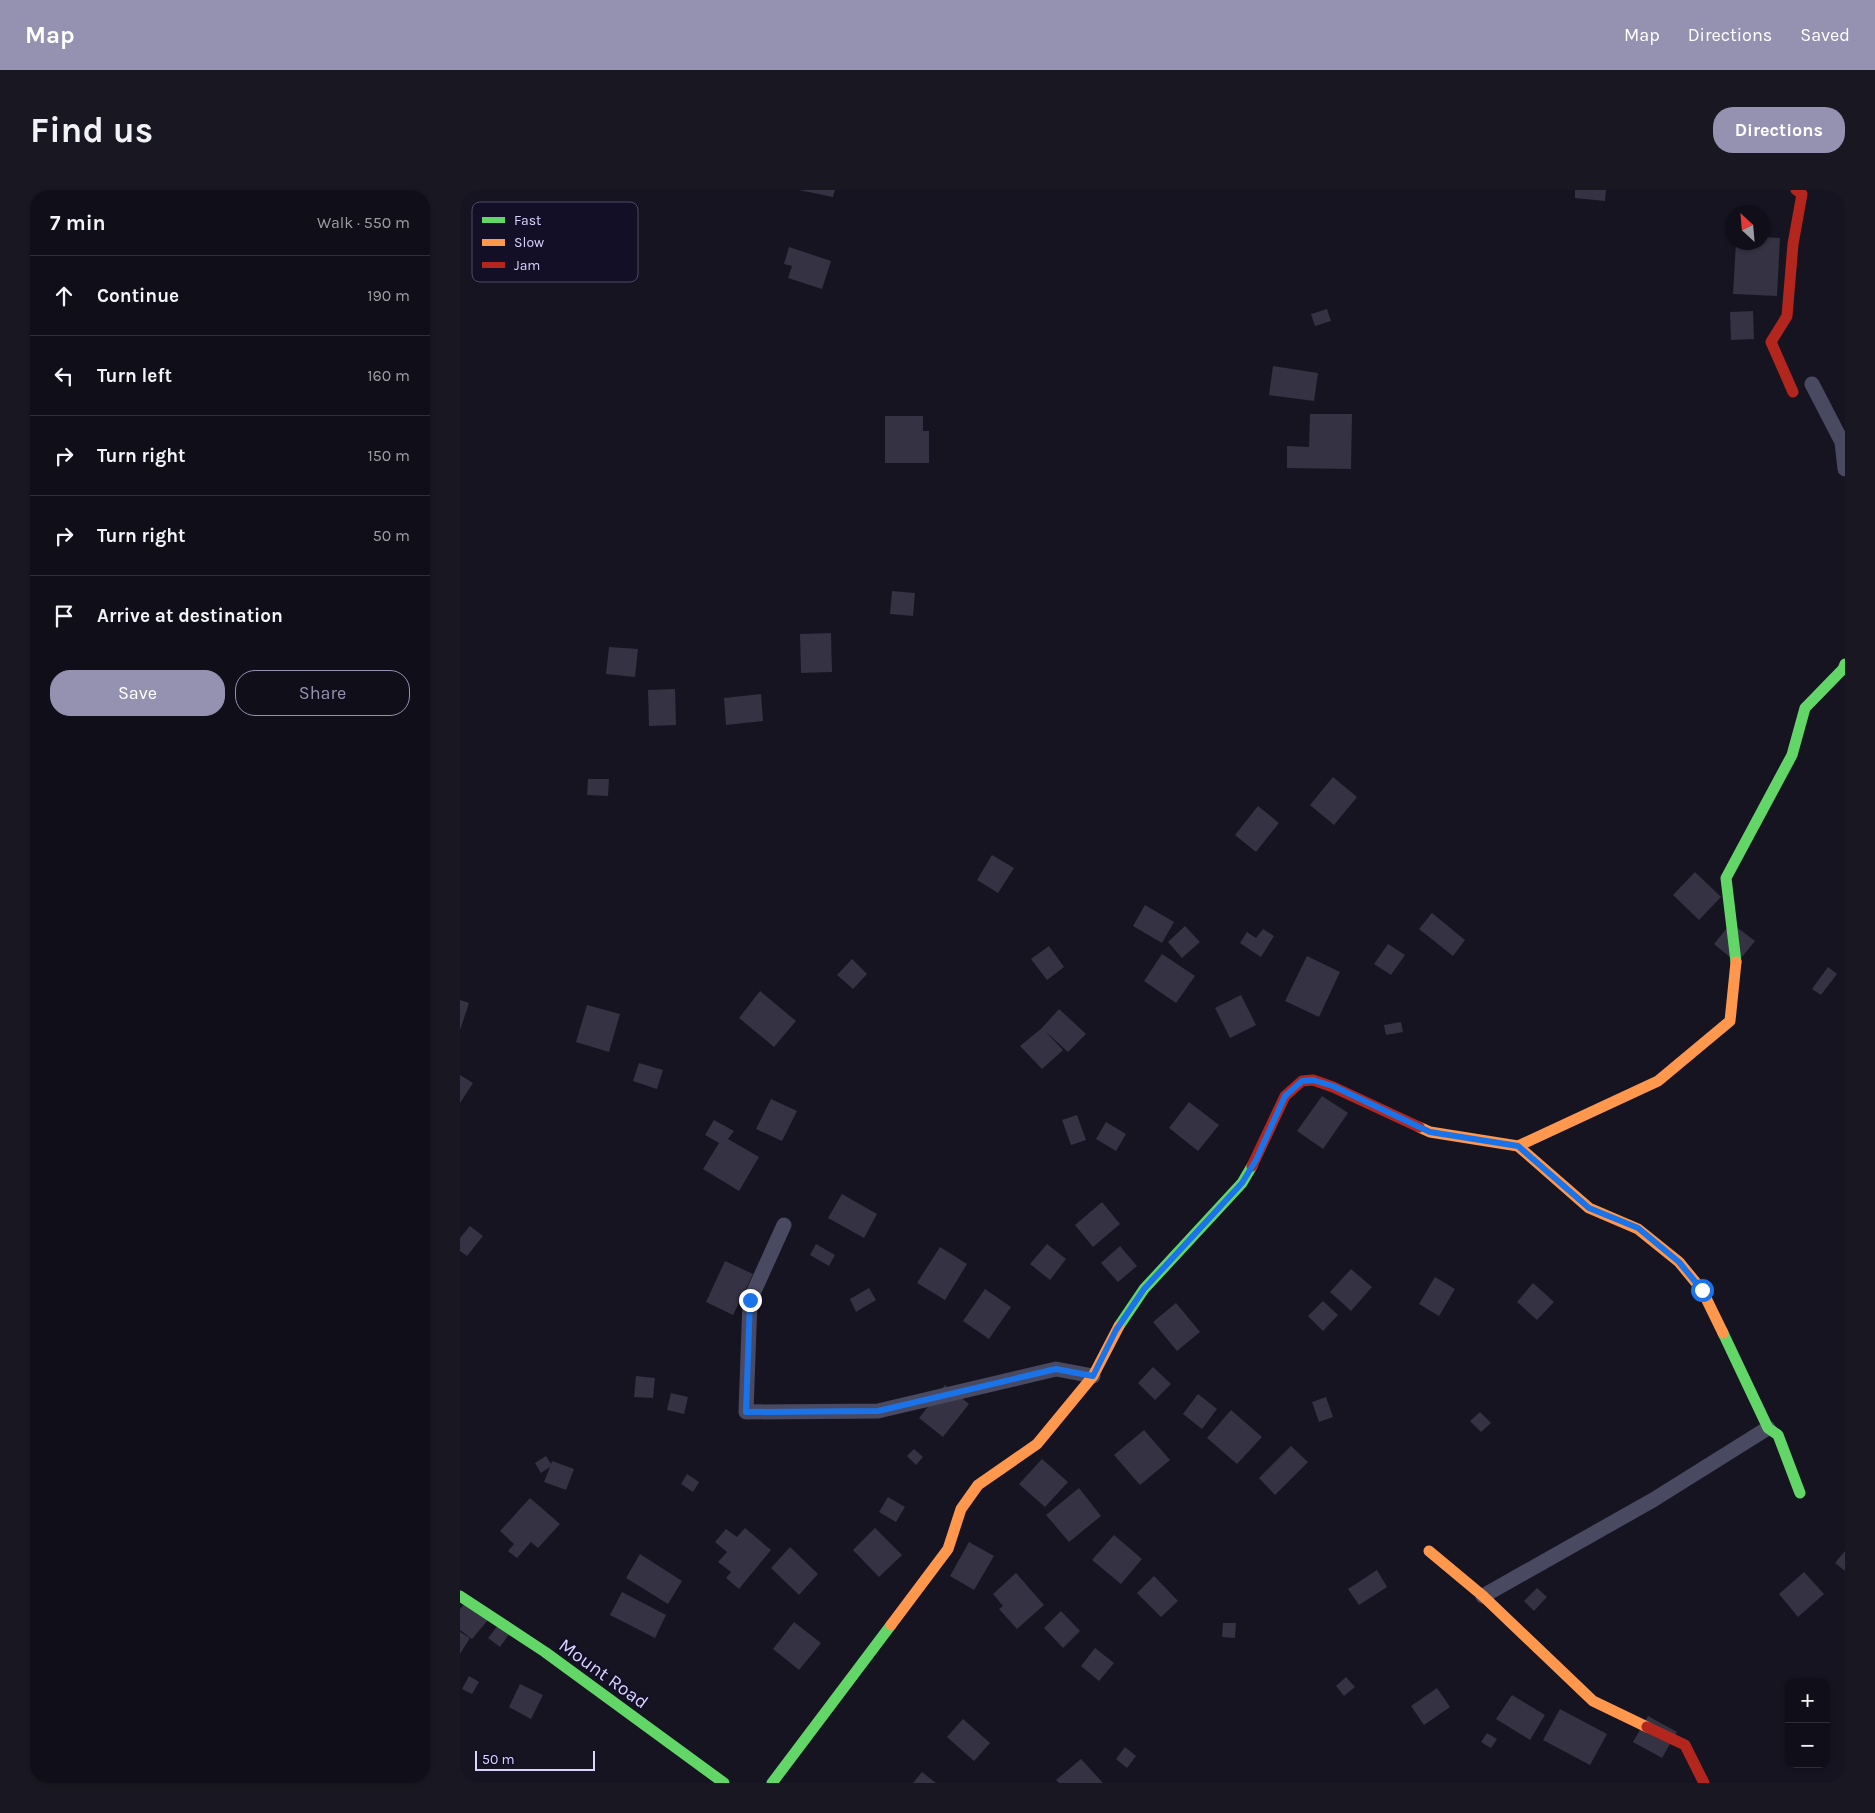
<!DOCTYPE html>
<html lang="en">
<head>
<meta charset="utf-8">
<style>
	:root { --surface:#100f19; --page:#191822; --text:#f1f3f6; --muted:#9c9ca2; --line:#302f38; --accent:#9591b1 }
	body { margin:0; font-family:Karla,sans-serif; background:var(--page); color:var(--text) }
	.controls { position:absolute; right:15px; bottom:15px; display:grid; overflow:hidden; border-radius:10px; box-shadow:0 1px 4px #0004 }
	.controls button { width:45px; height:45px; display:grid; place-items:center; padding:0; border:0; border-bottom:1px solid var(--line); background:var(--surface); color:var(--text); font:25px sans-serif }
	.compass { position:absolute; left:1265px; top:15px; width:45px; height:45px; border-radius:50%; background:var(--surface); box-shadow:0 1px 4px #0004; rotate:334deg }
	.scale { position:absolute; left:15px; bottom:12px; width:120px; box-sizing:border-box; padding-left:5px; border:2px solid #d9d4ff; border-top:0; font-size:14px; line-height:18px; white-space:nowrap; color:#d9d4ff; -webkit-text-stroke:4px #130f26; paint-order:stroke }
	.stop { position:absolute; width:15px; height:15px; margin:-11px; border:4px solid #1a73e8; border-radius:50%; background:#fff }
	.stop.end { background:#1a73e8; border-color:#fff; box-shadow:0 1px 5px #0008 }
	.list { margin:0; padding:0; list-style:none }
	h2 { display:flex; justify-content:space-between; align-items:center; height:65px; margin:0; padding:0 20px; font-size:21px }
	h2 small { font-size:16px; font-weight:400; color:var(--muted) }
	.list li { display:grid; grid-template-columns:32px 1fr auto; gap:15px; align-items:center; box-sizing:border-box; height:80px; padding:0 20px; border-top:1px solid var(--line) }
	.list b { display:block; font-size:19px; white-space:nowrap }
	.list em { font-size:16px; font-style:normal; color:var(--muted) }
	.actions { display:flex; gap:10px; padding:15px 20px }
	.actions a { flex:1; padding:11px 0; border:1px solid var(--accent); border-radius:20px; text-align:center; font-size:18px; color:var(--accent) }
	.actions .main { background:var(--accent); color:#fff }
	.icon { flex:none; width:28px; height:28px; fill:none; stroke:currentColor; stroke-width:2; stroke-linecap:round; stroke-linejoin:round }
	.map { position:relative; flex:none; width:1385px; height:1593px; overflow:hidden; border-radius:20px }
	header { display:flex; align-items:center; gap:30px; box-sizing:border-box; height:70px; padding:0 25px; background:var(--accent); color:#fff }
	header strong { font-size:24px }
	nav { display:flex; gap:28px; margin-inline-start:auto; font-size:18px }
	.intro { display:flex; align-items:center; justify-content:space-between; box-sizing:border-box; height:120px; padding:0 30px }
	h1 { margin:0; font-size:35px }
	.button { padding:12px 22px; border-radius:20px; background:var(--accent); color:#fff; font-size:18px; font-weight:700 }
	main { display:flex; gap:30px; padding:0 30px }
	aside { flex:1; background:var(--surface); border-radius:20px; box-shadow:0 1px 4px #0004 }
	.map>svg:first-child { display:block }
	.building { fill:#343243 }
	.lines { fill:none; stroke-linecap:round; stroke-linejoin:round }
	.street { stroke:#4a4962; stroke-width:15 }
	.fast { stroke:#63d668; stroke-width:11 }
	.slow { stroke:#ff974d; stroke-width:11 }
	.jam { stroke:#b3261e; stroke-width:11 }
	.route { stroke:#1a73e8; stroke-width:6 }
	.labels { text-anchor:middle; stroke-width:4.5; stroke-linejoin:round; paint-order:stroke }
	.street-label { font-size:19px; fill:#d9d4ff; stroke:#130f26 }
	.key { fill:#130f26; stroke:#4e4a67; stroke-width:1 }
	.key-label { font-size:14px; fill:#d9d4ff }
</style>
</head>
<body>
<header>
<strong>Map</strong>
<nav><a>Map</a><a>Directions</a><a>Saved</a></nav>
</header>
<div class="intro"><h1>Find us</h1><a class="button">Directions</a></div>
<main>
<aside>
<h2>7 min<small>Walk · 550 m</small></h2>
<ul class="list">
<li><svg class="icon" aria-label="ahead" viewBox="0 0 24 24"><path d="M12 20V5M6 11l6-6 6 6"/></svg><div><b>Continue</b></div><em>190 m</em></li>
<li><svg class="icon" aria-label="left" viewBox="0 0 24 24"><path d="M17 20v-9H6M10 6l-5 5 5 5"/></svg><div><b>Turn left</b></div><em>160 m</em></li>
<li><svg class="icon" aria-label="right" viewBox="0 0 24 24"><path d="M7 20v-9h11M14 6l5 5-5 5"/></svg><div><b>Turn right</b></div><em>150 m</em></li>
<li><svg class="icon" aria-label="right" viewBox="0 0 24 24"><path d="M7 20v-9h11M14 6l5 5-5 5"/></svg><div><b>Turn right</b></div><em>50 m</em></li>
<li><svg class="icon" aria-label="arrive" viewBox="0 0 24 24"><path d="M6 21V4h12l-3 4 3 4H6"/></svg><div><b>Arrive at destination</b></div></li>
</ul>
<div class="actions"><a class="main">Save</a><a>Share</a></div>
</aside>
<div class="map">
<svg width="1385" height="1593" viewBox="0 0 1385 1593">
	<rect width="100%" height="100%" fill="#161421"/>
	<!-- building -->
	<g class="building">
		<polygon points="339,0 375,0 373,7"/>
		<polygon points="1115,0 1146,0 1145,11 1115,8"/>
		<polygon points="1302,47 1320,48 1317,106 1273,104 1276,52 1302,52"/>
		<polygon points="329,57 371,71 362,99 328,88 332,76 324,74"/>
		<polygon points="867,119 871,131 855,136 851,124"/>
		<polygon points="1293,121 1294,149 1271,150 1270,122"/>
		<polygon points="813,176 858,183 854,211 809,205"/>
		<polygon points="850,224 892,224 891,279 827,278 827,256 849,257"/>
		<polygon points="425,226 463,226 463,241 469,241 469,273 425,273"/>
		<polygon points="432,401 455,403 453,426 430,424"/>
		<polygon points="371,443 372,482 341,483 340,444"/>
		<polygon points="149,457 178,459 175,487 146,484"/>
		<polygon points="215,499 216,535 189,536 188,500"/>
		<polygon points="301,504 303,531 266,535 264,508"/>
		<polygon points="873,587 897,607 874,635 850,615"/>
		<polygon points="128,589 149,589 148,606 127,605"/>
		<polygon points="798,616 819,633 796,662 775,645"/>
		<polygon points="532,665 554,678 538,703 517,690"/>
		<polygon points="1235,682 1261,707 1239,730 1213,705"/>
		<polygon points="685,715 714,732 702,753 673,736"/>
		<polygon points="972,723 1005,750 993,766 959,739"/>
		<polygon points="1271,733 1295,751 1277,773 1254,754"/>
		<polygon points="725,736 740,752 722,768 708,752"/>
		<polygon points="803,739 814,746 801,767 780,753 787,742 796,748"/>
		<polygon points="928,754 945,765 931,785 914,774"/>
		<polygon points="589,756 604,777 587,790 571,769"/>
		<polygon points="702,764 735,786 716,813 684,791"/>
		<polygon points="847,766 880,782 859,827 825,811"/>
		<polygon points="392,769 407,784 393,799 377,785"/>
		<polygon points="1368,777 1377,784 1361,805 1352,799"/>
		<polygon points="300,801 336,831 314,857 279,828"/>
		<polygon points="781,805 796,835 770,848 755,818"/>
		<polygon points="0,810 9,813 0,840"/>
		<polygon points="127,815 160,824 149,862 116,852"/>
		<polygon points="599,819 626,844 608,862 585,841 603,860 582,879 560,856 582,838"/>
		<polygon points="941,832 943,842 926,845 924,835"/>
		<polygon points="179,873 203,880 197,899 173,891"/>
		<polygon points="0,885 13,893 0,913"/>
		<polygon points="862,906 888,923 863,959 837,941"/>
		<polygon points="311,909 337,921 322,951 296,939"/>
		<polygon points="729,912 759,935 738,961 709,938"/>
		<polygon points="617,925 626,950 611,955 602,930"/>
		<polygon points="254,930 274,941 268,949 299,967 279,1001 243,979 259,953 245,945"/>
		<polygon points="646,932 666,944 656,961 636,949"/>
		<polygon points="382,1004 417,1024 404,1048 368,1028"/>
		<polygon points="642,1012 660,1034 633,1057 615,1035"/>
		<polygon points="10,1036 23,1046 7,1066 0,1061 0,1048"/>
		<polygon points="356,1054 375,1065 369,1076 350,1065"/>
		<polygon points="587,1054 606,1069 590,1090 570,1074"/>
		<polygon points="660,1056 677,1076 658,1092 641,1073"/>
		<polygon points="480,1057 507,1074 485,1110 457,1093"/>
		<polygon points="265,1071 293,1084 273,1125 246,1112"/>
		<polygon points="891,1079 912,1097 891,1121 870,1102"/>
		<polygon points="975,1087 995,1099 979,1126 959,1114"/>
		<polygon points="1073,1093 1094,1112 1077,1130 1057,1112"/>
		<polygon points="409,1098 416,1110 396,1122 390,1109"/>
		<polygon points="525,1099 551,1117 529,1149 503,1131"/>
		<polygon points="863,1111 878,1125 863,1141 848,1126"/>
		<polygon points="716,1113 740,1142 717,1161 693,1132"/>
		<polygon points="693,1177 711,1194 695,1210 678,1193"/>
		<polygon points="176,1186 195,1188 193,1208 174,1207"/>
		<polygon points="485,1195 509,1214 483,1247 459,1228"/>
		<polygon points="211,1203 228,1207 224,1224 207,1220"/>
		<polygon points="738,1204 757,1219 742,1239 723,1224"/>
		<polygon points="866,1207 873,1227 859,1232 852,1212"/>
		<polygon points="771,1220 802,1247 777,1274 747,1248"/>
		<polygon points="1020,1222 1031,1233 1021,1242 1010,1231"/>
		<polygon points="684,1240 710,1270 680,1295 654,1265"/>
		<polygon points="831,1256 848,1272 815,1305 799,1288"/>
		<polygon points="454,1259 463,1267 456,1275 447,1266"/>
		<polygon points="86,1266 91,1274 92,1271 114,1279 106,1300 84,1292 90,1277 81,1283 75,1273"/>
		<polygon points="582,1269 608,1292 585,1317 559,1294"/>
		<polygon points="227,1284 239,1292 233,1302 221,1294"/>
		<polygon points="619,1298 641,1326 609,1352 586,1325"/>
		<polygon points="428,1307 445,1317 436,1332 419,1322"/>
		<polygon points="70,1308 100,1334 78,1358 71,1352 57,1368 48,1361 54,1354 40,1341"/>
		<polygon points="285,1338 311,1360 279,1399 266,1388 271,1382 258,1372 267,1362 255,1352 266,1339 277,1347"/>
		<polygon points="415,1338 442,1365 419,1387 393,1360"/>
		<polygon points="654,1345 682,1369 661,1394 632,1370"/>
		<polygon points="509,1352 534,1366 514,1400 490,1386"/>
		<polygon points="330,1357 358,1384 339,1405 311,1378"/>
		<polygon points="1385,1361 1385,1381 1375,1373"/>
		<polygon points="180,1364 222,1391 208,1414 166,1388"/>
		<polygon points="917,1380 927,1397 899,1415 888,1399"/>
		<polygon points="1344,1382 1364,1404 1338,1427 1319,1404"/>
		<polygon points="556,1383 584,1415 557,1439 539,1419 543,1416 533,1404"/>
		<polygon points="694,1386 718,1411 701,1427 677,1403"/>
		<polygon points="1077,1398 1087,1407 1074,1421 1064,1411"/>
		<polygon points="162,1402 206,1425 195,1448 150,1425"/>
		<polygon points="5,1413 28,1430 12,1449 0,1440 0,1419"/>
		<polygon points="601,1421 620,1441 603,1458 584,1438"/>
		<polygon points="334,1432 361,1453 339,1480 313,1459"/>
		<polygon points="763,1433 776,1433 775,1448 762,1447"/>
		<polygon points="39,1434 50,1443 40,1457 28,1448"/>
		<polygon points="0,1442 10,1448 0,1464"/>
		<polygon points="635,1458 654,1473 639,1491 621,1476"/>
		<polygon points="9,1486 19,1492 12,1504 2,1499"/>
		<polygon points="886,1487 895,1497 884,1506 876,1496"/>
		<polygon points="60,1494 83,1505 71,1529 49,1517"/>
		<polygon points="977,1498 990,1517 964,1535 951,1516"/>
		<polygon points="1052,1505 1085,1525 1070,1550 1036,1529"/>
		<polygon points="1100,1519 1147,1544 1130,1575 1083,1550"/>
		<polygon points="1188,1526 1217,1542 1202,1568 1173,1552"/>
		<polygon points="503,1529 530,1553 514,1571 487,1547"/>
		<polygon points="1027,1543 1037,1549 1031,1558 1021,1552"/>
		<polygon points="665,1557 676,1566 667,1578 656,1569"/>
		<polygon points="621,1569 643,1593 599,1593 596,1590"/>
		<polygon points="462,1582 476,1593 453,1593"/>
	</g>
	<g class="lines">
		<!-- street -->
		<g class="street">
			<polyline points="1352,194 1382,252 1385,279"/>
			<polyline points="324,1035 290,1110 286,1222 418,1221 596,1179 633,1186"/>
			<polyline points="1023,1406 1193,1310 1308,1238"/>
		</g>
		<!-- fast -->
		<g class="fast">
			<polyline points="1276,772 1266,688 1332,565 1345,518 1383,479 1385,474"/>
			<polyline points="659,1136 684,1099 782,993 792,976"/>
			<polyline points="1263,1143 1308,1238 1318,1245 1340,1303"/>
			<polyline points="0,1406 85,1462 264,1593"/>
			<polyline points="312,1593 431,1435"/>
		</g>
		<!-- slow -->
		<g class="slow">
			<polyline points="959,937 970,942 1058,956 1129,1018 1178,1039 1219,1072 1242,1100 1263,1143"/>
			<polyline points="1058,956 1198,891 1270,831 1276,772"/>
			<polyline points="969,1361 1023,1406 1133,1511 1187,1537"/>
			<polyline points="431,1435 488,1359 501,1319 518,1295 577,1254 633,1186 659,1136"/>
		</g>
		<!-- jam -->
		<g class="jam">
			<polyline points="1333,202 1311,152 1327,126 1333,54 1342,4 1336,0"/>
			<polyline points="792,976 825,906 842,891 853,890 873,897 959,937"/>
			<polyline points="1187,1537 1225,1555 1244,1593"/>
		</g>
	</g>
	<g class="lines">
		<!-- route -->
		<polyline class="route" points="290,1110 286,1222 418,1221 596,1179 633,1186 656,1140 684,1099 782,993 796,970 825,906 842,891 853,890 873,896 970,942 1058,956 1129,1018 1178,1038 1219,1072 1242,1100"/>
	</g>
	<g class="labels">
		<!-- street labels -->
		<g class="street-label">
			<text transform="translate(144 1483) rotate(36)" y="7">Mount Road</text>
		</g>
	</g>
	<!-- legend -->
	<rect x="12" y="12" width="166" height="80" rx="8" class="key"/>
	<rect x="22" y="27" width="23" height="6" fill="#63d668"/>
	<rect x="22" y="49" width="23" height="7" fill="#ff974d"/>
	<rect x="22" y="72" width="23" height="6" fill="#b3261e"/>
	<g class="key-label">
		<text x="54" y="35">Fast</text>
		<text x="54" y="57">Slow</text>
		<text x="54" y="80">Jam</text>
	</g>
</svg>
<div class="controls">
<button>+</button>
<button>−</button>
</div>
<svg class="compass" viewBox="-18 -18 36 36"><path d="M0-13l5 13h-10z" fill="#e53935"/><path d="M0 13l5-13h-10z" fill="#9c9ca2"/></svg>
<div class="scale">50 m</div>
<div class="stop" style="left:1242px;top:1100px"></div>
<div class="stop end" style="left:290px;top:1110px"></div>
</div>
</main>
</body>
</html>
